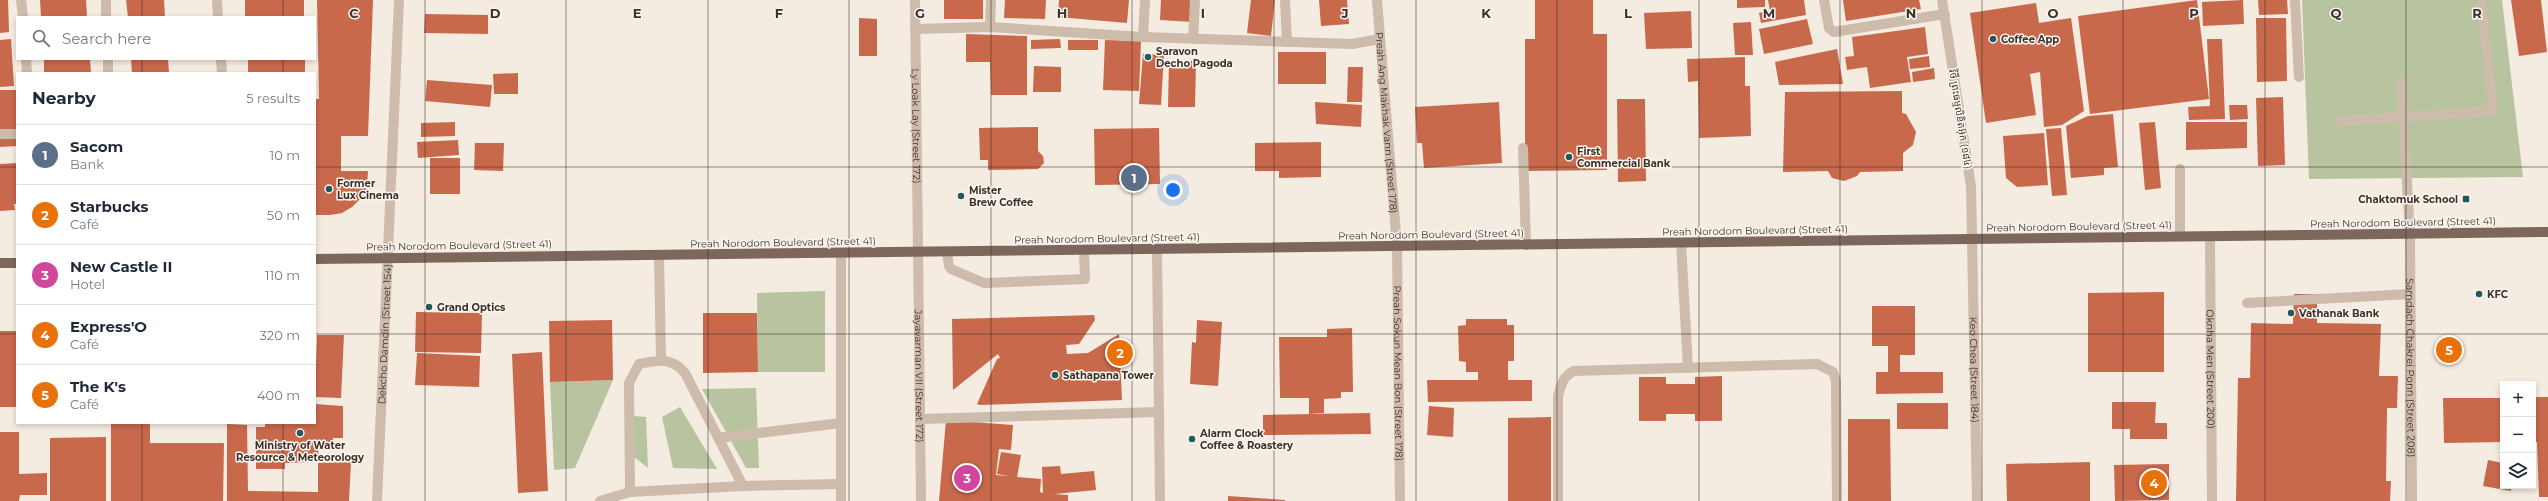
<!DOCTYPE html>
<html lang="en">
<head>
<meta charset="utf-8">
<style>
	:root { --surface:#fff; --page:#f6f6f7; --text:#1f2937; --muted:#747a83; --line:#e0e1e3; --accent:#1a73e8 }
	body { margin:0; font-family:Montserrat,"Noto Sans Khmer",sans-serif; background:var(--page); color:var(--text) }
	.controls { position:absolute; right:12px; bottom:12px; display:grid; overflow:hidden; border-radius:0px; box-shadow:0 2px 6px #0003 }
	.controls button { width:36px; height:36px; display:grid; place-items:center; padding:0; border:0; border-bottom:1px solid var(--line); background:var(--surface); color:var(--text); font:20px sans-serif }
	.you { position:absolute; left:1173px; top:190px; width:14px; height:14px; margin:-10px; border:3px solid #fff; border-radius:50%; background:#1a73e8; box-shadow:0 0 0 6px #1a73e833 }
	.badge { display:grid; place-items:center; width:26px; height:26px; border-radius:50%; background:var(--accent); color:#fff; font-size:13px; font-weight:700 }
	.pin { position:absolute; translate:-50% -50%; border:2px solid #fff; box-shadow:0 1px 4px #0006 }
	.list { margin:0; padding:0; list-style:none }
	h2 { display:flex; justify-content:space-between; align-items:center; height:52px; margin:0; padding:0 16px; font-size:17px }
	h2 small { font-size:13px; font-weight:400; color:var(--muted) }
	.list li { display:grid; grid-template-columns:26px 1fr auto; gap:12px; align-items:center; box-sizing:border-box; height:60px; padding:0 16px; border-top:1px solid var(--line) }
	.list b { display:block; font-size:15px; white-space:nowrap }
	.list p { margin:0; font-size:13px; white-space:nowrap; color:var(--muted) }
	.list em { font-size:13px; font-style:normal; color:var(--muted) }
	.icon { flex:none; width:22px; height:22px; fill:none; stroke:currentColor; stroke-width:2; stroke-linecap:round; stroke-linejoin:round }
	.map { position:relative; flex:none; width:2548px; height:501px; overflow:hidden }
	.search { position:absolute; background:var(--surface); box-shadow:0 2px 6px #0003; left:16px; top:16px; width:300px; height:44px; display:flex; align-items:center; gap:10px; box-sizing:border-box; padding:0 14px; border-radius:0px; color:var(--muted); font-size:15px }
	.panel { position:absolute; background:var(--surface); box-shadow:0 2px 6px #0003; left:16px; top:72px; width:300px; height:352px; border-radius:0px }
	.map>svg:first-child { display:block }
	.green { fill:#b8c4a0 }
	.building { fill:#c8694b }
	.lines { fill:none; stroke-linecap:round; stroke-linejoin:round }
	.minor { stroke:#cdbbac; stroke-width:10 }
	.major { stroke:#7d675c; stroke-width:10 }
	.grid { fill:none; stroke:#3b302b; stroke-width:1; stroke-opacity:0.55 }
	.poi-dot { fill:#1f5a5e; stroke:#fbf5ee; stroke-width:1.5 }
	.labels { text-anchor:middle; stroke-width:3; stroke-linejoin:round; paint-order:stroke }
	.poi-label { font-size:10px; font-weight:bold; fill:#3b302b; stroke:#fbf5ee; text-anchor:start }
	.street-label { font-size:10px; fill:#3b302b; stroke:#fbf5ee }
	.grid-label { font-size:13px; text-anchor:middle; font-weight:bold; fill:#3b302b; stroke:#fbf5ee; stroke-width:3; stroke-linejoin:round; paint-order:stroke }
</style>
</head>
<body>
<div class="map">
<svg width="2548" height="501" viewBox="0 0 2548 501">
	<rect width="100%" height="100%" fill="#f4ebe1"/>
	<!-- green -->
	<g class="green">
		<polygon points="2302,0 2502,0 2523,177 2309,179"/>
		<polygon points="825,291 825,372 758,372 757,293"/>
		<polygon points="613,380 575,468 554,470 550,382"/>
		<polygon points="756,388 759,468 746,468 702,389"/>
		<polygon points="680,407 717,469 673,468 662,417"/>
		<polygon points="633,416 646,417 648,468 634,457"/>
	</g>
	<!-- building -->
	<g class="building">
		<polygon points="0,0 8,0 9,32 0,33"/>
		<polygon points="40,0 86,0 87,17 41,17"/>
		<polygon points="126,0 164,0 165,17 128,17"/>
		<rect x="245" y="0" width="59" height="17"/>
		<polygon points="317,0 373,0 368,136 341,136 341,171 368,171 367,187 361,198 352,207 342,213 330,215 315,215 315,99 319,99"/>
		<rect x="944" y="0" width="39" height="19"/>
		<polygon points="1005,0 1046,0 1045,19 1004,18"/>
		<polygon points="1059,0 1129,0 1127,23 1058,17"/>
		<polygon points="1161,0 1194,0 1193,22 1160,20"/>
		<polygon points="1251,0 1275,0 1271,36 1247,33"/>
		<polygon points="1319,0 1347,0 1349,24 1321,26"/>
		<polygon points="1535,0 1593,0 1593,34 1607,34 1607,170 1525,171 1525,39 1535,39"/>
		<polygon points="1737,0 1765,0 1765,7 1737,8"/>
		<polygon points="1768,0 1804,0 1806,15 1761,23 1759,13 1770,11"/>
		<polygon points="1843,0 1919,0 1921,9 1846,21"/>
		<polygon points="2197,0 2209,99 2090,114 2078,16"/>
		<polygon points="2243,0 2244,24 2203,26 2202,2"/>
		<polygon points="2258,0 2287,0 2288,14 2259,15"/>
		<polygon points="2511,0 2541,0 2547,52 2519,56"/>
		<polygon points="2036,3 2039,23 2071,18 2084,111 2062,125 2044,127 2040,72 2030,74 2036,115 1986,123 1970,13"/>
		<polygon points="1691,11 1692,48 1646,49 1644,13"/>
		<polygon points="425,14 488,15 488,34 424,33"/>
		<polygon points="859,18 877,19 877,56 859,56"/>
		<polygon points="2256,18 2286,18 2287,81 2257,82"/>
		<polygon points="1807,19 1813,44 1764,54 1759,29"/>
		<polygon points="1751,22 1753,55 1735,55 1733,23"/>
		<polygon points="1925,27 1928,54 1907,57 1911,82 1870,88 1867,67 1847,70 1845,57 1854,56 1852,37"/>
		<polygon points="966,34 1027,36 1027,95 991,95 990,62 966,62"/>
		<polygon points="11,39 14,86 0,87 0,40"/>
		<polygon points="1060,39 1061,48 1031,49 1031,40"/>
		<polygon points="2207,39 2222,39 2225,119 2189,120 2188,107 2210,106"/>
		<rect x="1068" y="40" width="30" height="10"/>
		<polygon points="1105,40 1141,41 1139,91 1103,90"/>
		<polygon points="1837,49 1843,84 1779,85 1775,62"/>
		<rect x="1278" y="52" width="48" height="32"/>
		<polygon points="1143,54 1164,55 1161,105 1139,104"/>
		<polygon points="1929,56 1930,67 1910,69 1909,59"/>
		<polygon points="1745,57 1745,86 1750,86 1751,136 1699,138 1698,81 1688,82 1687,59"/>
		<polygon points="44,59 90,59 91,73 44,73"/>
		<polygon points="131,59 168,59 169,73 132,73"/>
		<rect x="248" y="59" width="57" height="14"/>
		<polygon points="1169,61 1196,61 1195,107 1168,107"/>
		<polygon points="1034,66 1061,67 1061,92 1033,92"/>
		<polygon points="1348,67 1363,67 1362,102 1347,102"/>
		<polygon points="1934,68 1935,79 1913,82 1912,72"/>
		<polygon points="518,73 518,94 494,94 493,74"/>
		<polygon points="427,80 492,85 490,107 425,101"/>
		<polygon points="0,90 17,90 17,146 0,147"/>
		<polygon points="1902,91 1902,113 1906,114 1916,132 1913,145 1903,153 1903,171 1860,172 1857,176 1844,181 1832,178 1828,171 1783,172 1785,92"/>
		<polygon points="2283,97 2285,165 2258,166 2256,98"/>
		<polygon points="1617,99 1645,99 1646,181 1618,182"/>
		<polygon points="1315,102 1362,105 1361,127 1316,124"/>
		<polygon points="1499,102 1502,163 1424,168 1422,143 1417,143 1415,107"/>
		<polygon points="2229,105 2247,105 2248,119 2230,120"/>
		<polygon points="2113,114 2118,167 2104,168 2104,175 2071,178 2066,126 2088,116"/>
		<polygon points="455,122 455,136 421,137 421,123"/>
		<polygon points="2155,122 2161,188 2145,190 2139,123"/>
		<polygon points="2186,122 2247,122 2247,148 2186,150"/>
		<polygon points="1038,127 1038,151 1043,156 1044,163 1038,169 988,170 988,160 980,160 979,128"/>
		<polygon points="1159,128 1160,184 1095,185 1094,129"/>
		<polygon points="2061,128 2067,195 2052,196 2046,129"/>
		<polygon points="2044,133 2048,185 2017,187 2006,178 2003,136"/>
		<polygon points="458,140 459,155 418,158 417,142"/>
		<polygon points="1321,142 1321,177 1279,178 1279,171 1255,171 1255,143"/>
		<polygon points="475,143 504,143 503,171 474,170"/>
		<rect x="430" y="158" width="30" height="36"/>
		<polygon points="17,163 17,204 14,204 15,210 0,211 0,164"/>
		<polygon points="2164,292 2164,372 2088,372 2088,293"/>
		<polygon points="2294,294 2317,294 2317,323 2381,324 2379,376 2398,376 2397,408 2387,408 2386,481 2391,481 2390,501 2236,501 2238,378 2250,378 2251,323 2293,324"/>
		<polygon points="1872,306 1915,306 1915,355 1900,355 1900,372 1943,372 1943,393 1876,394 1876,372 1888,372 1888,346 1872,346"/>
		<polygon points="416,312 482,313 481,353 415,352"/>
		<polygon points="703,313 757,313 758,372 703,373"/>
		<polygon points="1094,315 1095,320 1079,344 1066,345 1067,354 1088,353 1119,334 1122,400 980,405 977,404 997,359 1000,358 998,354 953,390 952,319"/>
		<polygon points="1466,319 1507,319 1507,325 1514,325 1514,361 1508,361 1508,380 1532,380 1532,401 1428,402 1427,380 1478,380 1478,372 1466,372 1466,362 1459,361 1458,326 1466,325"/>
		<polygon points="612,320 613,380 550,382 549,321"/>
		<polygon points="1197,320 1222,322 1218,386 1190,384 1192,342 1196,343"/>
		<polygon points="1352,328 1353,392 1341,392 1341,398 1324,399 1324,413 1309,414 1309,398 1280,398 1279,337 1327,337 1327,329"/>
		<rect x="0" y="331" width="17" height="76"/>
		<polygon points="317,335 344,335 341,398 315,397"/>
		<polygon points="542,352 548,491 518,493 512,354"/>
		<polygon points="417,353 480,356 479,387 415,385"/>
		<polygon points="1722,376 1722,421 1695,421 1695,414 1666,414 1666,421 1639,421 1639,377 1666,377 1666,384 1695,384 1695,377"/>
		<polygon points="2533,397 2548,397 2548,497 2539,497 2537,442 2533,442"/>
		<polygon points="2443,398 2503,398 2503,442 2444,443"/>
		<polygon points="2112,402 2156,402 2155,423 2167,423 2167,439 2130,439 2130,429 2112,429"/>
		<rect x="1897" y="403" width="51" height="26"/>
		<polygon points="315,404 343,406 343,438 333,438 333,449 318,450 319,458 313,458 313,462 285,463 285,469 256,469 256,427 265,427 265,423 315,423"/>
		<polygon points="1429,406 1454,408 1453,437 1427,435"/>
		<polygon points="1370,413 1371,434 1263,435 1263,415"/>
		<polygon points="1551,417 1551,501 1508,501 1508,418"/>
		<polygon points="1848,419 1890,419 1891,501 1848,501"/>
		<polygon points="946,420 1013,425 1011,450 999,449 996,475 1009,476 997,474 1001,452 1021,455 1017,477 1041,479 1040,492 1043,493 1042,467 1060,466 1061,474 1094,471 1096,490 1054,494 1068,495 1068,501 939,501"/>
		<polygon points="111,423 150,423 150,443 224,443 223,501 111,501"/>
		<polygon points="227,424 247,425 248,491 318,492 318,463 351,462 349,501 227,501"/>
		<polygon points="0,432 19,432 19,474 47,473 47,495 20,495 19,501 0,501"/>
		<polygon points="106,437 106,501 50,501 50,438"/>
		<polygon points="2488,460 2503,463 2503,486 2512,486 2511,491 2483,486"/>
		<polygon points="2090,462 2090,501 2007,501 2006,464"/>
		<polygon points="2169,464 2169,500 2115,501 2114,465"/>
		<polygon points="1228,496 1285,500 1285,501 1228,501"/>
	</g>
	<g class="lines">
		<!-- minor -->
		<g class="minor">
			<polyline points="21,0 23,17"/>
			<polyline points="106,0 106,17"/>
			<polyline points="217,0 218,17"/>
			<path id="s1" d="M915 0 921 501"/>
			<polyline points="1285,0 1287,42"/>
			<path id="s2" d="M1377 0 1397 246 1400 501"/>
			<polyline points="1824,0 1829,28 1834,32 1945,14"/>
			<path id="s3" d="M1942 0 1971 186 1977 501"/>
			<polyline points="2295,0 2299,77"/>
			<polyline points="990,27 991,0"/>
			<polyline points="915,29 990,27 1143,37 1352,44 1380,39"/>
			<polyline points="1143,37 1145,0"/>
			<polyline points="1193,39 1195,0"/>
			<polyline points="26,59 27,73"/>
			<polyline points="108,59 108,73"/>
			<polyline points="221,59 222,73"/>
			<path id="s4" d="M2401 81 2410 234 2412 501"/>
			<polyline points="2341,121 2493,111 2481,0"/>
			<polyline points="0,134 17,134"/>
			<polyline points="1523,148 1526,245"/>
			<polyline points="2180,236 2180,169"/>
			<path id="s5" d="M2210 236 2212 501"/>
			<polyline points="1681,243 1688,368"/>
			<polyline points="1157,249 1160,501"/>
			<polyline points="947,252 949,266 951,269 984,283 1085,279 1084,250"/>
			<polyline points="841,253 841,501"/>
			<polyline points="659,255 661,359"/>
			<polyline points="2247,303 2410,294"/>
			<polyline points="920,419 1159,412"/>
			<polyline points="718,438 841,423"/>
			<polyline points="630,492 743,486 841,484"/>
			<path id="s6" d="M377 501 399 0"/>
			<path d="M600 501 630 492 629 383 639 364C658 360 672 357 685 373L743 486"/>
			<path d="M1558 501V396C1561 385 1563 376 1574 371L1817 364 1833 372 1836 381 1837 501"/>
		</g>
		<!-- major -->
		<g class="major">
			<polyline points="315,259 2548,232"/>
			<polyline points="0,263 17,263"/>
		</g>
	</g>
	<!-- grid -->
	<path class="grid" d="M142 0V17M283 0V17M425 0V501M566 0V501M708 0V501M849 0V501M991 0V501M1132 0V501M1274 0V501M1416 0V501M1557 0V501M1699 0V501M1840 0V501M1982 0V501M2123 0V501M2265 0V501M2406 0V501M142 59V73M283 59V73M0 167H17M315 167H2548M0 334H17M315 334H2548M142 423V501M283 423V501"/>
	<!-- markers -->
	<g class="poi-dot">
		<circle cx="1993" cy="39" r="4"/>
		<circle cx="1148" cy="57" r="4"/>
		<circle cx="1569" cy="157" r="4"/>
		<circle cx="329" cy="189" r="4"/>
		<circle cx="961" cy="196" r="4"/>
		<rect x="2462" y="195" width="8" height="8" rx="2"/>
		<circle cx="2479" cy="294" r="4"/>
		<circle cx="429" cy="307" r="4"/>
		<circle cx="2291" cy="313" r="4"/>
		<circle cx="1055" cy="375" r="4"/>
		<circle cx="300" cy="433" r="4"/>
		<circle cx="1192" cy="439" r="4"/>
	</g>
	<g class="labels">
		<!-- poi labels -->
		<g class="poi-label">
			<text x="2001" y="43">Coffee App</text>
			<text x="1156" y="55">Saravon<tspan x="1156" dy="12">Decho Pagoda</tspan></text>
			<text x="1577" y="155">First<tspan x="1577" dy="12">Commercial Bank</tspan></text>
			<text x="337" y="187">Former<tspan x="337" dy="12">Lux Cinema</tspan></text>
			<text x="969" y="194">Mister<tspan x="969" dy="12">Brew Coffee</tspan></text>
			<text x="2458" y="203" text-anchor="end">Chaktomuk School</text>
			<text x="2487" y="298">KFC</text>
			<text x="437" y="311">Grand Optics</text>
			<text x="2299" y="317">Vathanak Bank</text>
			<text x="1063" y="379">Sathapana Tower</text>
			<text x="1200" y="437">Alarm Clock<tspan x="1200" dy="12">Coffee &amp; Roastery</tspan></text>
			<text x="300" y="449" text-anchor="middle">Ministry of Water<tspan x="300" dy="12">Resource &amp; Meteorology</tspan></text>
		</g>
		<!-- street labels -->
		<g class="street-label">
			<text transform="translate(1961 119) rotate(81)" y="4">វិថី ព្រះធម្មលិខិតអ៊ុក (១៨៤)</text>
			<text dy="4" stroke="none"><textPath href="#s2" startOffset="123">Preah Ang Makhak Vann (Street 178)</textPath></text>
			<text dy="4" stroke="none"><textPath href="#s1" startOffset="126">Ly Loak Lay (Street 172)</textPath></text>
			<text transform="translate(2403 222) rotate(-1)" y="4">Preah Norodom Boulevard (Street 41)</text>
			<text transform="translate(2079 226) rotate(-1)" y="4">Preah Norodom Boulevard (Street 41)</text>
			<text transform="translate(1755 230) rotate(-1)" y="4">Preah Norodom Boulevard (Street 41)</text>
			<text transform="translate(1431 234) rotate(-1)" y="4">Preah Norodom Boulevard (Street 41)</text>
			<text transform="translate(1107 238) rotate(-1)" y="4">Preah Norodom Boulevard (Street 41)</text>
			<text transform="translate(783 242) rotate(-1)" y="4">Preah Norodom Boulevard (Street 41)</text>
			<text transform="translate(459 245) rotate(-1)" y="4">Preah Norodom Boulevard (Street 41)</text>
			<text dy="4" stroke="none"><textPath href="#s6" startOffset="167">Dekcho Damdin (Street 154)</textPath></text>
			<text dy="4" stroke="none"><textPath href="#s4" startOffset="287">Samdach Chakrei Ponn (Street 208)</textPath></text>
			<text dy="4" stroke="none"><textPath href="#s5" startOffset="133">Oknha Men (Street 200)</textPath></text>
			<text dy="4" stroke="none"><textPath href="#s3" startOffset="372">Keo Chea (Street 184)</textPath></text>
			<text dy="4" stroke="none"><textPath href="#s2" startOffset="374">Preah Sokun Mean Bon (Street 178)</textPath></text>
			<text dy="4" stroke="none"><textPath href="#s1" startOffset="376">Jayavarman VII (Street 172)</textPath></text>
		</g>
	</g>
	<g class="grid-label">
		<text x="354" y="18">C</text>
		<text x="495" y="18">D</text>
		<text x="637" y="18">E</text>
		<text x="779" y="18">F</text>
		<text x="920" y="18">G</text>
		<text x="1062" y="18">H</text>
		<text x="1203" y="18">I</text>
		<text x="1345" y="18">J</text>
		<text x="1486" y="18">K</text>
		<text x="1628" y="18">L</text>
		<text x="1769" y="18">M</text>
		<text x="1911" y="18">N</text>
		<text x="2053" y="18">O</text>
		<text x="2194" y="18">P</text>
		<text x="2336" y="18">Q</text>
		<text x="2477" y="18">R</text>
	</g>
</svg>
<div class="controls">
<button>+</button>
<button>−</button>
<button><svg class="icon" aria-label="layers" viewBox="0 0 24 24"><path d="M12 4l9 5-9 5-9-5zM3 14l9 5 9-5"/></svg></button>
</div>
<div class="you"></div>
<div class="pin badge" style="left:1134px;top:178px;background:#5c6f8a">1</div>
<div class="pin badge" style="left:1120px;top:353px;background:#e8710a">2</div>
<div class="pin badge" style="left:967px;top:478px;background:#d1479c">3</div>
<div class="pin badge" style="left:2154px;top:483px;background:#e8710a">4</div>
<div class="pin badge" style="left:2449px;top:350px;background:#e8710a">5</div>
<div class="search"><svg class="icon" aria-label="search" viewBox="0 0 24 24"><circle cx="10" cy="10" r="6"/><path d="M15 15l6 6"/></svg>Search here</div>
<section class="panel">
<h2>Nearby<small>5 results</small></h2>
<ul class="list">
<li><span class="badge" style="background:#5c6f8a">1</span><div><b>Sacom</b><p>Bank</p></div><em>10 m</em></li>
<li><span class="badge" style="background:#e8710a">2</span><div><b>Starbucks</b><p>Café</p></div><em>50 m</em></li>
<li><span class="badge" style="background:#d1479c">3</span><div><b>New Castle II</b><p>Hotel</p></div><em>110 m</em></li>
<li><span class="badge" style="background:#e8710a">4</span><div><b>Express'O</b><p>Café</p></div><em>320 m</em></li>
<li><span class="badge" style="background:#e8710a">5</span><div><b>The K's</b><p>Café</p></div><em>400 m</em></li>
</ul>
</section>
</div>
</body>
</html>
